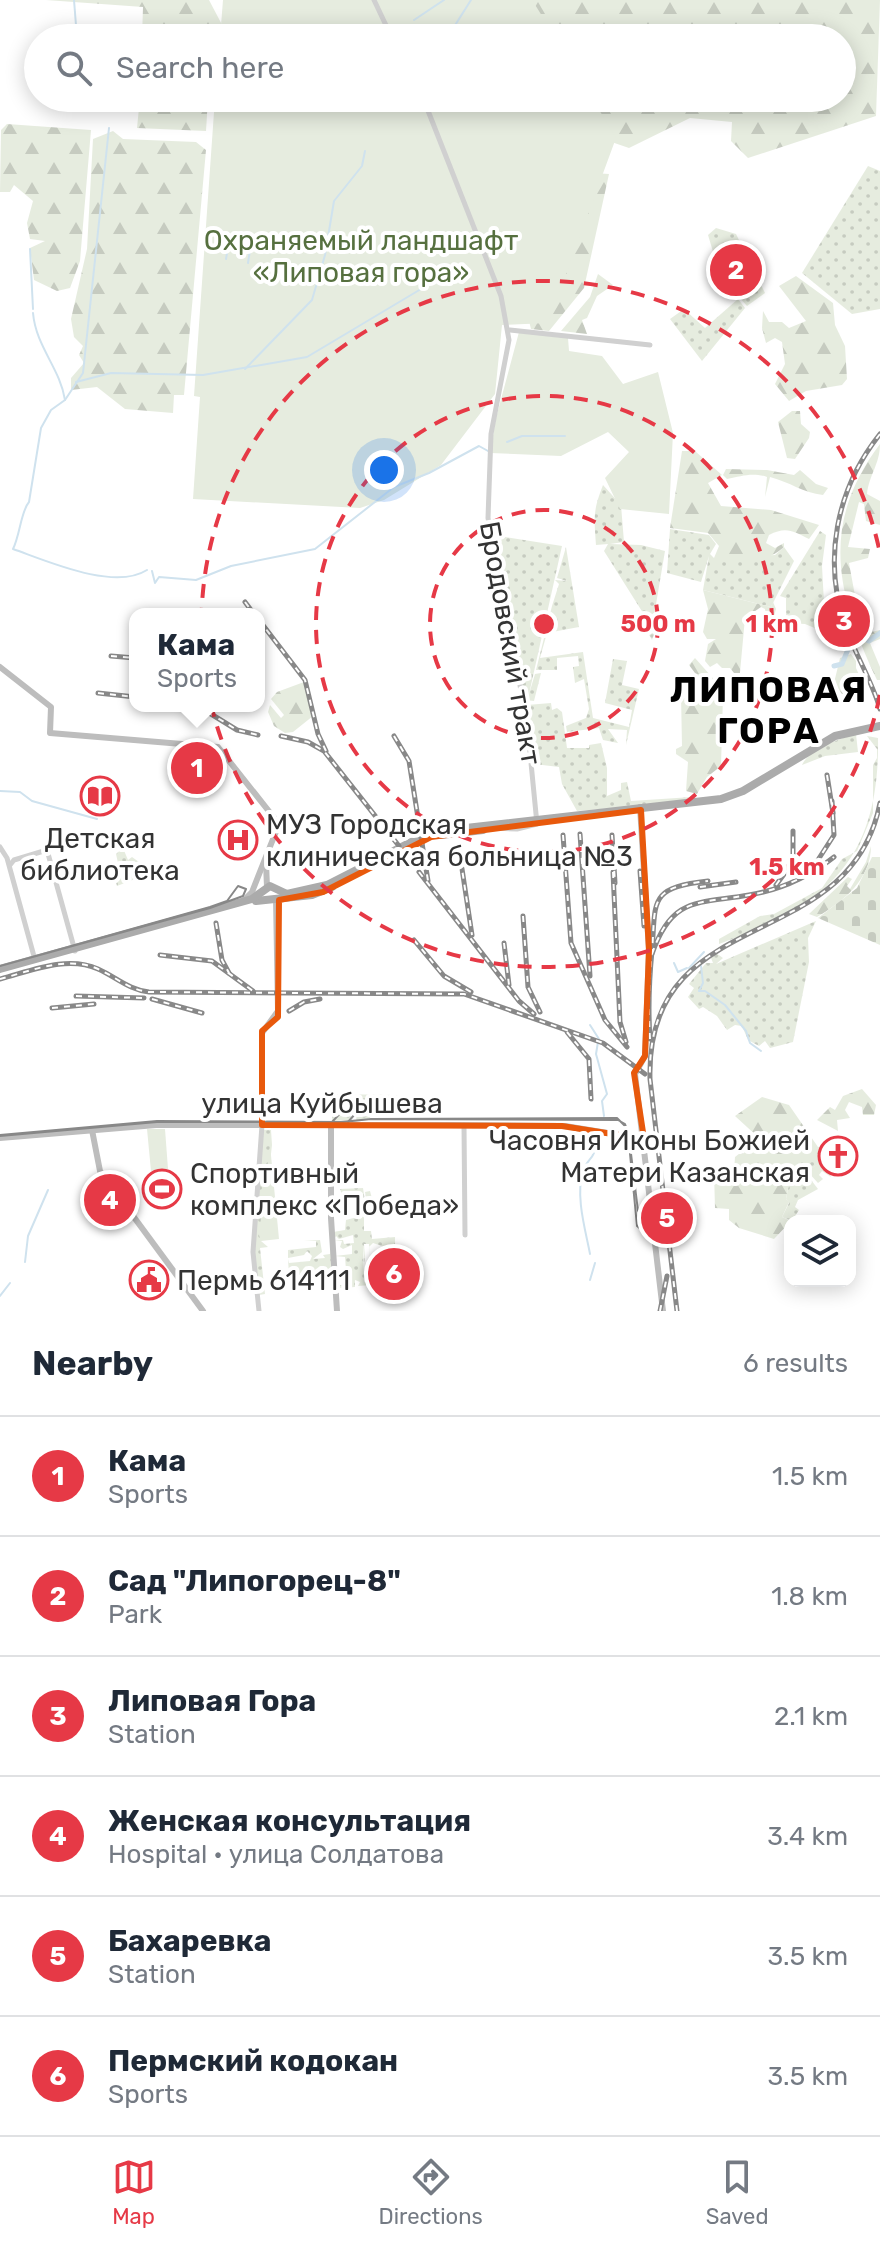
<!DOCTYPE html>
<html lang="en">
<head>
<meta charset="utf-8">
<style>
	:root { --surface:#fff; --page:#f2f2f3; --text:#1f2937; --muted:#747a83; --line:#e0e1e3; --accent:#e63946 }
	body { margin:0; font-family:Rubik,sans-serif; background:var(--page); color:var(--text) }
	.controls { position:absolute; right:24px; bottom:24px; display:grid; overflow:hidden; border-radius:16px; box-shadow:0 4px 20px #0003 }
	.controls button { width:72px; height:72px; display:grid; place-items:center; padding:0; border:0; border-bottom:2px solid var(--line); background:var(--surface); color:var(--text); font:40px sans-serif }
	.you { position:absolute; left:384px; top:470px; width:28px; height:28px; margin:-20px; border:6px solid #fff; border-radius:50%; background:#1a73e8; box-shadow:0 0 0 12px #1a73e833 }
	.badge { display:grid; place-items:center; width:52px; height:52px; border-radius:50%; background:var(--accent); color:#fff; font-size:26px; font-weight:700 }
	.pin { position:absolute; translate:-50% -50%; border:4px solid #fff; box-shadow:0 2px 8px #0006 }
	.popup { position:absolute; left:129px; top:608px; width:136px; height:104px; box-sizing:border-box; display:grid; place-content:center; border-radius:16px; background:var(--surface); filter:drop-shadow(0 2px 6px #0005); font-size:26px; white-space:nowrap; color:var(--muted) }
	.popup b { font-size:30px; color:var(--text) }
	.popup::after { content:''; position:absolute; left:50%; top:100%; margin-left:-16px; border:16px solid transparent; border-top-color:var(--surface) }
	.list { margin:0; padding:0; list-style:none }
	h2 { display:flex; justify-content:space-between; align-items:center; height:104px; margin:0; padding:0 32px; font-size:34px }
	h2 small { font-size:26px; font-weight:400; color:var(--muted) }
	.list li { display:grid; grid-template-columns:52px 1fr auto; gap:24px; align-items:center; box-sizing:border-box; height:120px; padding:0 32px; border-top:2px solid var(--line) }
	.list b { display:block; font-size:30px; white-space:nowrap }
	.list p { margin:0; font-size:26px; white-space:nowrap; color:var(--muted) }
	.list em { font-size:26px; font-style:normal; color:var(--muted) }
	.icon { flex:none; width:44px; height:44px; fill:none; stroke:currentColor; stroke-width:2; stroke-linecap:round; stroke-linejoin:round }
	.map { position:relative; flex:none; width:880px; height:1311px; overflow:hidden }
	.search { position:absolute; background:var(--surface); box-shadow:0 4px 20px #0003; left:24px; right:24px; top:24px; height:88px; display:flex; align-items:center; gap:20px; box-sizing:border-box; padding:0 28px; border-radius:44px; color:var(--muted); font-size:30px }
	.sheet { height:824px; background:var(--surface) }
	nav { display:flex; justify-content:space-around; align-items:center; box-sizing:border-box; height:112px; border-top:2px solid var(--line); background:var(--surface); font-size:22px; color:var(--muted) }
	nav a { display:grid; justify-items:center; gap:4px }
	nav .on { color:var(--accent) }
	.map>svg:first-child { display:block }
	.grass { fill:url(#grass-dots) }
	.forest { fill:url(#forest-firs) }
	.cemetery { fill:url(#cemetery-stones) }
	.park { fill:#e6ecdf }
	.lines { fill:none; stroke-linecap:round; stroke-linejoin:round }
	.stream { stroke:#cfe2ee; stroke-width:2 }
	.river { stroke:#cfe2ee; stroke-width:5 }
	.tertiary { stroke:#d0d0d0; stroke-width:5 }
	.secondary { stroke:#bdbdbd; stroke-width:6 }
	.primary { stroke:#ababab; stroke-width:8 }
	.tram { stroke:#888; stroke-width:2 }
	.rail-casing { stroke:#888; stroke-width:5 }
	.rail { stroke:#fff; stroke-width:2; stroke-dasharray:6; stroke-linecap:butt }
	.marked { fill:none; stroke:#e8590c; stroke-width:6; stroke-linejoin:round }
	.ring { fill:none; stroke:#e63946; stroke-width:4; stroke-dasharray:14 10 }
	.labels { text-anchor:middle; stroke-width:8; stroke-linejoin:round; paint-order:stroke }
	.park-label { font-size:28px; fill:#56703f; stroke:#fff }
	.street-label { font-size:28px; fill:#333; stroke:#fff }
	.poi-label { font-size:28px; fill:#333; stroke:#fff; text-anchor:start }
	.district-label { font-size:36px; font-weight:bold; letter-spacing:2px; fill:#000; stroke:#fff }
	.centre { fill:#e63946; stroke:#fff; stroke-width:4 }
	.ring-label { font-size:24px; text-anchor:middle; font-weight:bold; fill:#e63946; stroke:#fff; stroke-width:8; stroke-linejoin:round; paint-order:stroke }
</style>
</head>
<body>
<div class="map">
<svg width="880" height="1311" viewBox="0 0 880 1311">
	<defs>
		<pattern id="grass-dots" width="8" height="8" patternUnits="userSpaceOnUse" patternTransform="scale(2)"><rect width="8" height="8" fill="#e6ecdf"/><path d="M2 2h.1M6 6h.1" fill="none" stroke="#c6cbc0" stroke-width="1.8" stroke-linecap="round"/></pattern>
		<pattern id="forest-firs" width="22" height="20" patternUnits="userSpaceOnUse" patternTransform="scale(2)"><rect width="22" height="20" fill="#e6ecdf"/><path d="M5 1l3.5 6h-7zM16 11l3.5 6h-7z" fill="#c6cbc0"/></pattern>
		<pattern id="cemetery-stones" width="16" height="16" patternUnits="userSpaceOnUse" patternTransform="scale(2)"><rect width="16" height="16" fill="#e6ecdf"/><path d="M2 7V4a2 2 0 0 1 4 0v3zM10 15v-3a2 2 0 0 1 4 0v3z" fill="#c6cbc0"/></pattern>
	</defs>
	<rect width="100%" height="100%" fill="#fff"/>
	<!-- grass -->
	<g class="grass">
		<polygon points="868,166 880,171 880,309 852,314 802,273"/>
		<polygon points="716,228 736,234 765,293 747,306 720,275 708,235"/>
		<polygon points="738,299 745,308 702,361 670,319 684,309 705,328"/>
		<path d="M603 485 621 505 624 542 610 544 641 545 665 551 654 616 665 621 670 630 665 631 658 623 652 640 648 633 650 624 604 551 608 544 596 545C594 516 593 511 603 485Z"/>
		<polygon points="492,521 499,536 562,546 529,694 535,674 541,673 534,701 525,700"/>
		<polygon points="670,529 709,535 716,544 710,554 714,558 775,555 784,547 794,561 771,607 703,590 709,556 701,582 667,573"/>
		<polygon points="820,531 826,535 822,566 825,622 817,629 805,624 786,623 786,598 780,596"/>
		<polygon points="566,547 579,627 547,633 540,658 583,652 593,718 629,727 632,710 605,703 613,659 627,661 622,685 639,689 626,745 627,730 608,729 618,743 603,740 599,728 567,732 566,726 586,718 589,709 584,679 575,683 573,667 579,666 578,656 557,658 557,670 536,670 552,606 559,584 555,580 567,581 557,578"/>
		<polygon points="551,703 552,710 557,708 562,712 567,748 589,748 589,745 601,743 607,768 607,796 621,790 621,783 627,782 631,801 692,797 694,801 577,811 562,784 559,767 534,764 527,705"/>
		<path d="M856 734 858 752 825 756 802 765C809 749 839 739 856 734Z"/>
		<path d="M867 736 878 738C880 861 827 905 719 944V939L760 916 774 914 822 888 842 859 857 851 873 813V765L877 758V749Z"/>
		<polygon points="123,848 128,860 132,857 153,872 117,886 113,871 115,876 120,872 116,854"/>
		<polygon points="816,921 808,938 809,962 793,1042 770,1048 765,1041 759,1046 748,1040 742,1026 735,1025 727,1030 717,1016 703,1007 699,1009 688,997 694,988 689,984 706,963 713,963 711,958 716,953 723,958 716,964"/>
		<polygon points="333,1094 395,1095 400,1097 400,1103 391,1104 400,1107 400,1114 371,1114 370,1118 356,1121 357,1113 347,1106 340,1113 351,1109 351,1120 332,1121 333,1104 358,1103 332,1103"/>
		<polygon points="263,1130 271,1130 272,1145 261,1241 268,1247 260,1248 265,1294 259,1295 254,1249"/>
		<polygon points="817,1158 821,1163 805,1172 818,1189 798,1200 795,1207 799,1210 792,1221 782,1217 789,1203 786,1199 792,1168"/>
		<polygon points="363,1188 366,1208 369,1211 374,1208 368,1207 365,1192 370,1191 375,1210 364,1212 364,1231 371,1231 372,1239 395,1237 395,1246 403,1257 401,1264 392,1263 397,1268 398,1282 373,1285 392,1283 397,1278 396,1270 373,1274 372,1262 390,1261 379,1259 382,1246 373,1243 369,1247 371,1274 369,1244 364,1244 366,1276 371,1278 366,1279 363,1244 364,1282 371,1285 358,1286 360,1282 355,1280 355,1287 338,1288 337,1278 339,1285 346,1285 344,1275 337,1276 337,1272 346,1270 345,1257 335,1256 352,1254 352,1245 343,1249 340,1247 342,1241 334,1240 343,1240 344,1244 354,1243 353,1235 339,1239 336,1236 334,1239 333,1232 345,1230 346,1220 361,1216 355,1197 348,1199 350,1210 337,1211 337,1199 340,1208 346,1207 340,1189"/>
		<polygon points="320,1240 322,1252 313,1259 325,1258 323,1255 330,1254 331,1247 333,1281 330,1281 331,1271 326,1274 326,1280 325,1272 312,1274 315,1282 305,1281 312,1280 310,1275 289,1275 288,1259 289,1263 310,1261 312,1256 307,1251 304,1255 288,1258 288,1250 316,1247 316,1241 304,1241"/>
	</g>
	<!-- forest -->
	<g class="forest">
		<polygon points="46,0 209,0 229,38 142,38 143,7"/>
		<polygon points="381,0 880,0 876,116 748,158 731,141 732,122 690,118 629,148 483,98 842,98 842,38 414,38"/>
		<polygon points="140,98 208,98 206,131 137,128"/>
		<polygon points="7,124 91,130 80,261 70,288 57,291 34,280 30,248 45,241 30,239 27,223 33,201 14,185 10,192 0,192 1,130"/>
		<polygon points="113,131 123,139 196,142 206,150 184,395 174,395 173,413 125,409 97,387 71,390 71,378 84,363 79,355 83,346 74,337 71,319 87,249 93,139"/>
		<polygon points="456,164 609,174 584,288 549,331 531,329 526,309"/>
		<polygon points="598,274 613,285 597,296 587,318 582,320 587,334 561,331 590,297"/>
		<polygon points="796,276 833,303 835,325 845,346 847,379 842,385 806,391 789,401 775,384 785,364 782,342 775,338 766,343 762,328 763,311 769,322 782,322 789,328 806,321 779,286"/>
		<polygon points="792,411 800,411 801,424 810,432 809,438 795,459 787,458 778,422"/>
		<path d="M880 444C880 464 869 475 867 494L880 501V525L866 521 864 504 859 502 848 547 870 549 868 558 849 563 862 634 880 630V639L870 643 880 667V680H877C838 597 818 526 880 444Z"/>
		<path d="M682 451H695L722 475 708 483 721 506 771 510 819 525 809 539C793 531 786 526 769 535L766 543 775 548 784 543V547C763 566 740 562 714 558L719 546 708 533 670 528Z"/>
		<path d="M726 469 767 470 794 475 800 470 816 484 828 488 823 495C803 493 790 482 770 477L765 497 767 477C752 472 742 476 727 479L723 475Z"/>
		<polygon points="703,590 771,607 773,602 776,609 772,624 767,622 765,609 761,607 745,618 739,683 733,684 734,673 730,668 722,668 717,663 710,667 705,661 708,644 716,639 707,639 703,632 708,609"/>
		<polygon points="851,654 856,661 856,668 867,692 860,694 850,689 848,694 842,694 834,683 840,658"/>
		<polygon points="695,658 719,685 723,695 721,766 707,777 697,794 686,791 688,762 676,754 676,749 682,746 681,695 695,683 695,673 689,665"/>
		<polygon points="304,682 313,716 293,732 285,733 274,726 268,712 270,705 281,718 284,715 271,699 277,692"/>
		<path d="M871 846C871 879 844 901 817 917L809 914 848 877 852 879 847 886 850 889 866 862Z"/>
		<polygon points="862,1089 876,1105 874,1115 863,1115 862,1107 849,1102 845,1110 850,1118 837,1120 838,1131 817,1120 830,1107 835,1110 843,1096"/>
		<polygon points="762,1097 789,1105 818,1147 831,1144 840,1150 855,1151 844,1162 832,1160 827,1167 831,1177 822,1171 819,1175 823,1179 818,1183 807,1171 820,1163 817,1159 792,1168 786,1199 789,1202 782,1217 791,1221 774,1239 739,1228 729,1220 729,1209 715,1208 714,1172 726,1175 734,1171 735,1157 759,1138 735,1116"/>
		<polygon points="270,1145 279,1239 261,1241 259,1235"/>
	</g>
	<!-- cemetery -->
	<polygon class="cemetery" points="872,857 880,857 880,945 818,918 857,888"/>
	<!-- park -->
	<g class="park">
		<polygon points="223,0 532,0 556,38 220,38"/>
		<polygon points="215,98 592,98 616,138 548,323 502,325 495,394 441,465 384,500 360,508 193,499 200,397 194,396"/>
		<polygon points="519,332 568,338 569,351 602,356 623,384 658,372 673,433 669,514 620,509 605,478 629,452 608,432 561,456 490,453 496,418"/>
		<polygon points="147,1129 165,1129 168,1169 151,1171"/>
	</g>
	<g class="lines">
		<!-- stream -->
		<g class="stream">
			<polyline points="74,0 77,38"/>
			<polyline points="414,20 444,0"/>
			<polyline points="447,38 471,0"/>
			<path d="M109 128 83 373 65 400 51 410 41 428 29 502C21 511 20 535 13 549 47 561 114 591 147 570"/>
			<polyline points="30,249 33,309"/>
			<polyline points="226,259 227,253"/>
			<polyline points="248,263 250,250"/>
			<path d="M33 313C36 347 60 368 65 400"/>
			<polyline points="245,369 312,300 325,255 334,201 362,166 365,151"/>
			<polyline points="76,382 111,373 203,375 307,357 421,289"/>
			<polyline points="507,442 522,436 565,436"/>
			<polyline points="152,571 155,583 159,577 196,580 231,566 315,549 394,487 429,473 479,446 488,451"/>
			<polyline points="0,791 20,792 32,801 97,819"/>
			<polyline points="674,963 678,972 687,968"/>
			<polyline points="701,966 703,983 699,991 705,991 725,1005 746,1031 750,1043 761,1051"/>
			<polyline points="689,968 704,952"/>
			<polyline points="590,1025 599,1039"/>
			<polyline points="598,1042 596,1054 607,1094 602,1101 604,1116"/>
			<path d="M590 1254C586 1232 575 1196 583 1172 587 1156 596 1162 596 1138"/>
			<polyline points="25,1262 28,1236 48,1190"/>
			<polyline points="590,1280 595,1263"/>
			<polyline points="0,1296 10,1283"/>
		</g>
		<!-- river -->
		<g class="river">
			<polyline points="854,641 859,636 869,641 880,633"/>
			<polyline points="834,666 842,664 851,642"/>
		</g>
		<!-- tertiary -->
		<g class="tertiary">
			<polyline points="374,0 392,38"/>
			<polyline points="423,98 501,296 509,340 491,434 488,518 527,722 537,824 517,829 492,828"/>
			<polyline points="510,330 650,345"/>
			<polyline points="0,847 7,858 35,960"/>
			<polyline points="10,865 14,860 47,850 75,951"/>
			<polyline points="464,1125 465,1235"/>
			<polyline points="259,1311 253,1252 262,1125"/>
		</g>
		<!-- secondary -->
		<g class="secondary">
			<polyline points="0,667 51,707 50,733 218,747 279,824 252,892 244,900"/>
			<polyline points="640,807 649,950 645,1056 635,1074 663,1311"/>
			<polyline points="266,863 267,887"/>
			<polyline points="262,1125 262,1033 278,1011 276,898"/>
			<polyline points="331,1125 331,1218 337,1311"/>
			<polyline points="92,1130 100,1171 203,1311"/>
			<polyline points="0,1138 156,1125 450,1125 565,1126 644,1139"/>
		</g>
		<!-- primary -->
		<g class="primary">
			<polyline points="441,835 483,830"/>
			<polyline points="256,901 312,895 332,887"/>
			<polyline points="0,969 252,899 270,886 287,894 327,885 419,838 448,830 721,799 743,791 835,736 880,726"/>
		</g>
		<!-- tram -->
		<g class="tram">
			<polyline points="0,966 210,907 227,901 238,886 246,889 243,896 210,908 0,966"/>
			<polyline points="332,1122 347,1106 355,1114 348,1122"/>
			<polyline points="0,1135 157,1121 341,1122 371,1119 617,1118 628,1129 638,1211 648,1225 642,1230 637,1226 628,1133 625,1124 618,1120 371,1119 343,1122 157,1122 0,1136"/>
		</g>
		<defs>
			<g id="rail">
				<path d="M880 434C836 489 822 561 846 628 856 656 872 681 880 709"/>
				<polyline points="245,602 254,614"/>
				<polyline points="259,620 305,680 318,734 326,751"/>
				<polyline points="111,656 135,658"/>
				<polyline points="98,693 135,697"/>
				<polyline points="198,706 237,730 258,735"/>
				<polyline points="281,736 308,742 324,751 399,846"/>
				<polyline points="394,736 409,761 428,881"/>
				<polyline points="827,775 833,813"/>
				<polyline points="580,834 590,976"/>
				<polyline points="563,835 571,943 605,1020 627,1047"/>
				<polyline points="612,835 615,883"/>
				<polyline points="459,849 472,935"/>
				<polyline points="816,863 834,835 832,801"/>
				<polyline points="640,871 644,926"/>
				<polyline points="419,872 519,1001 534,1014"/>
				<polyline points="613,872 620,1022 626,1042"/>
				<polyline points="776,885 793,862 793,831"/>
				<polyline points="700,887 736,882"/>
				<polyline points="523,916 528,987 540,1012"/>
				<polyline points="216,923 222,960 229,973"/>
				<polyline points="414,940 444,976 471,992"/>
				<polyline points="504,943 509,985"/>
				<path d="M652 954C672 896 698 904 749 895 780 890 810 876 834 857"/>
				<polyline points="160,955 212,961 253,991"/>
				<path d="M0 979C31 971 67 955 98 969 116 977 129 990 149 992L464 994 603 1043 645 1074"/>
				<polyline points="76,996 144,998"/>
				<polyline points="152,999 202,1013"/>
				<polyline points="52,1008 94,1004"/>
				<polyline points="289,1011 304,1002 320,999"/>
				<polyline points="567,1032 589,1059 591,1099"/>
				<path d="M650 1039C648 1009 649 981 652 951 656 900 648 888 708 881"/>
				<polyline points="660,1311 667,1276"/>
				<path d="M677 1311 650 1079C645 900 850 958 880 803"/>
			</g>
		</defs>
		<!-- rail casing -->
		<use href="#rail" class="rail-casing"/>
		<!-- rail -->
		<use href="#rail" class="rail"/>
	</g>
	<!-- marked area -->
	<path class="marked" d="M641 810 649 950 645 1056 634 1073 644 1139 562 1126 262 1125V1031L278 1017 279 900 323 892 431 837Z"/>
	<!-- distance rings -->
	<g class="ring">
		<circle cx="544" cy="624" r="114"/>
		<circle cx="544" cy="624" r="228"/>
		<path d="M880 695A343 343 0 1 1 880 553"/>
	</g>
	<!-- icons -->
	<defs>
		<symbol id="library-ring" viewBox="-11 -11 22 22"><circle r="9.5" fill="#fff" stroke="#e63946" stroke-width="1.5"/><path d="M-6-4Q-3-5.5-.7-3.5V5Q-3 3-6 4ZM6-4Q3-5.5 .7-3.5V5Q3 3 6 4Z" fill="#e63946"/></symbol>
		<symbol id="hospital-ring" viewBox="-11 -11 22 22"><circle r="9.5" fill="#fff" stroke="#e63946" stroke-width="1.5"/><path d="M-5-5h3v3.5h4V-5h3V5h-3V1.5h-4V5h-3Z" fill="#e63946"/></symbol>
		<symbol id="church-ring" viewBox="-11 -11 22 22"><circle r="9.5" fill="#fff" stroke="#e63946" stroke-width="1.5"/><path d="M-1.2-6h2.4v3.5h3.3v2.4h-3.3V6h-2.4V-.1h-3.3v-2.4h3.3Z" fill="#e63946"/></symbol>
		<symbol id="stadium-ring" viewBox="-11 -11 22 22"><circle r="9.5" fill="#fff" stroke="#e63946" stroke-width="1.5"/><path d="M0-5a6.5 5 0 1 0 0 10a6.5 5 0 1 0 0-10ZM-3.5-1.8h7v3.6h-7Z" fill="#e63946"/></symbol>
		<symbol id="civic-ring" viewBox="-11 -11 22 22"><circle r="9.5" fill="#fff" stroke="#e63946" stroke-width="1.5"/><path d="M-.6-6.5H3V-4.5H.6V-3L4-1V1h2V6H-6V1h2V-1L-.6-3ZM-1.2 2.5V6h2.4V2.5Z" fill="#e63946"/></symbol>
	</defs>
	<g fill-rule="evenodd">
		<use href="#library-ring" x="78" y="774" width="44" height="44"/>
		<use href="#hospital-ring" x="216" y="818" width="44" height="44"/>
		<use href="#church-ring" x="816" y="1134" width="44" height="44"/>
		<use href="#stadium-ring" x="140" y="1167" width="44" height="44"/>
		<use href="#civic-ring" x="127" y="1258" width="44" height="44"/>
	</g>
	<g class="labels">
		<!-- park labels -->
		<g class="park-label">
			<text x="361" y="250">Охраняемый ландшафт<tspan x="361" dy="32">«Липовая гора»</tspan></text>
		</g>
		<!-- street labels -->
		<g class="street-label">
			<text transform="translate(511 643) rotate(80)" y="10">Бродовский тракт</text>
			<text x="322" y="1113">улица Куйбышева</text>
		</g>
		<!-- poi labels -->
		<g class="poi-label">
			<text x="266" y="834">МУЗ Городская<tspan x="266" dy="32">клиническая больница №3</tspan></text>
			<text x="100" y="848" text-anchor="middle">Детская<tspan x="100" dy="32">библиотека</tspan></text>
			<text x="810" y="1150" text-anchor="end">Часовня Иконы Божией<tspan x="810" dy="32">Матери Казанская</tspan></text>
			<text x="190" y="1183">Спортивный<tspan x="190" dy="32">комплекс «Победа»</tspan></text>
			<text x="177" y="1290">Пермь 614111</text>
		</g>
		<!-- district labels -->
		<g class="district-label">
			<text x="769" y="702">ЛИПОВАЯ<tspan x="769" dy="41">ГОРА</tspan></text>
		</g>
	</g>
	<circle cx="544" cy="624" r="12" class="centre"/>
	<g class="ring-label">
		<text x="658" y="632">500 m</text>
		<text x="772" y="632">1 km</text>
		<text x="787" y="875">1.5 km</text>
	</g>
</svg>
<div class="controls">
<button><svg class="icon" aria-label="layers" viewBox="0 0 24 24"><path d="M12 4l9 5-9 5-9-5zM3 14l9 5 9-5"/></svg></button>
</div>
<div class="you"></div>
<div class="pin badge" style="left:197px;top:768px">1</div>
<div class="popup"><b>Кама</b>Sports</div>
<div class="pin badge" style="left:736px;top:270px">2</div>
<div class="pin badge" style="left:844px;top:621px">3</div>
<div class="pin badge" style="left:110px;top:1200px">4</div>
<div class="pin badge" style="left:667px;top:1218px">5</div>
<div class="pin badge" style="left:394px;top:1274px">6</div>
<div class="search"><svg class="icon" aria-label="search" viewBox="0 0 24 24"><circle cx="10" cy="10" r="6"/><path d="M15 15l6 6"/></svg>Search here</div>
</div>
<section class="sheet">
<h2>Nearby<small>6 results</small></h2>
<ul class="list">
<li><span class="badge">1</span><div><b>Кама</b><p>Sports</p></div><em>1.5 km</em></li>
<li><span class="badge">2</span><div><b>Сад &quot;Липогорец-8&quot;</b><p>Park</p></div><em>1.8 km</em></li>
<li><span class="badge">3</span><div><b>Липовая Гора</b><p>Station</p></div><em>2.1 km</em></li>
<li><span class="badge">4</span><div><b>Женская консультация</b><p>Hospital · улица Солдатова</p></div><em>3.4 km</em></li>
<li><span class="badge">5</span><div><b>Бахаревка</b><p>Station</p></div><em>3.5 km</em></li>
<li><span class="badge">6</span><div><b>Пермский кодокан</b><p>Sports</p></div><em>3.5 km</em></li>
</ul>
</section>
<nav>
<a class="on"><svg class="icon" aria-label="map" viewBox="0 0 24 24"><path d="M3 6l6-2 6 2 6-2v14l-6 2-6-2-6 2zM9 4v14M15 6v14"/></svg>Map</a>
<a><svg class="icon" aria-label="directions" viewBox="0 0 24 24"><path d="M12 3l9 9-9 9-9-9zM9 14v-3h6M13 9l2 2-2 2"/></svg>Directions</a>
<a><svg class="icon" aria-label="saved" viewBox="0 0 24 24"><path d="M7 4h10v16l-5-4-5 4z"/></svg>Saved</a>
</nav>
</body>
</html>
